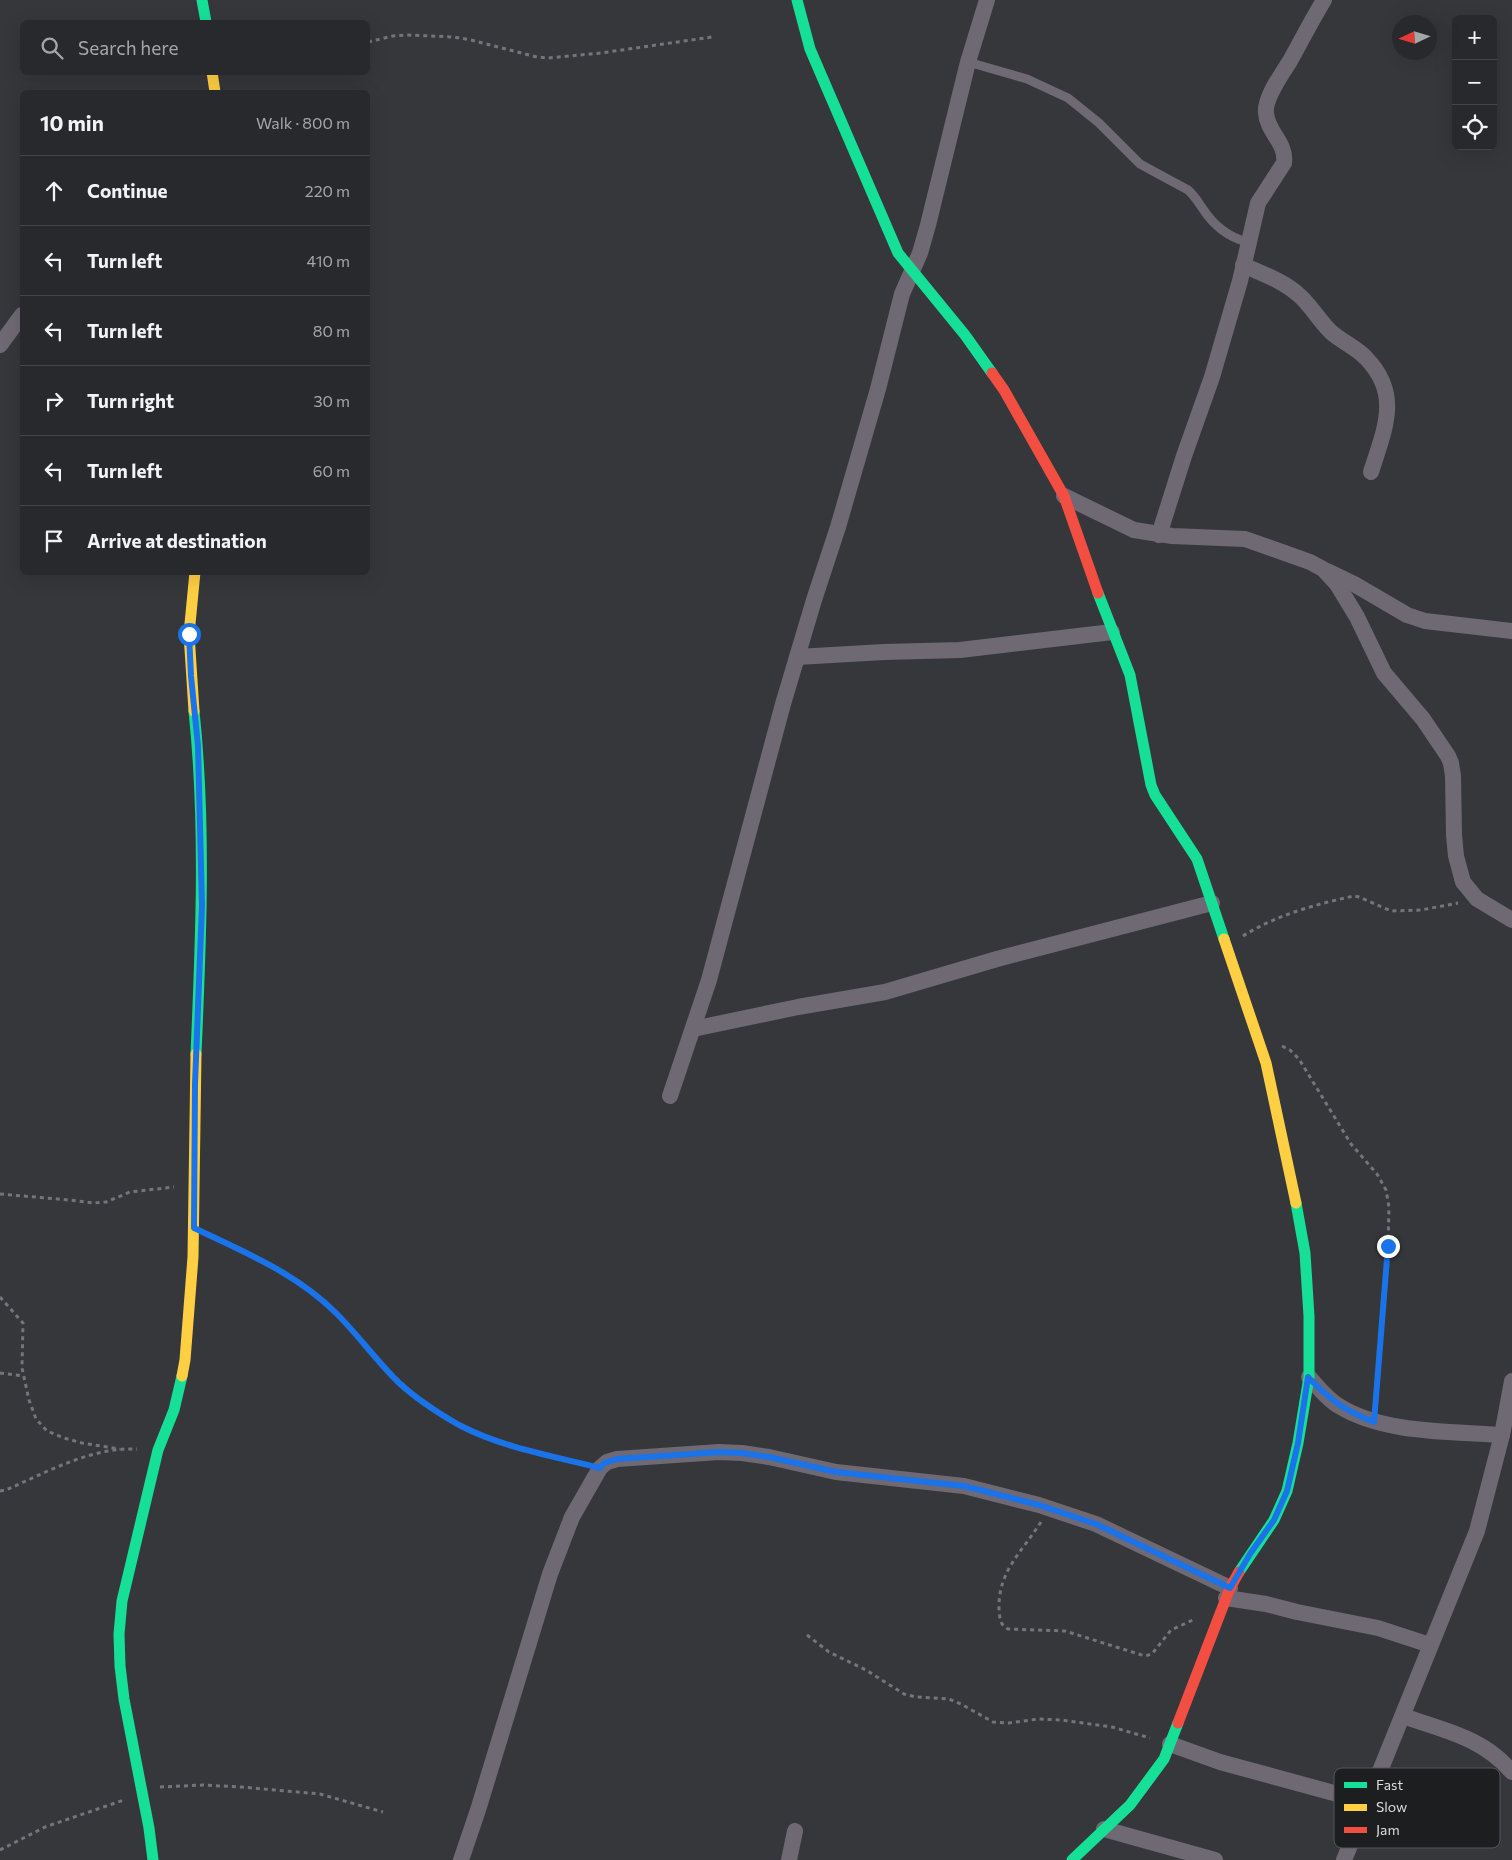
<!DOCTYPE html>
<html lang="en">
<head>
<meta charset="utf-8">
<style>
	:root { --surface:#28292c; --page:#303134; --text:#f1f3f6; --muted:#a5a6a9; --line:#444548 }
	body { margin:0; font-family:Commissioner,sans-serif; background:var(--page); color:var(--text) }
	.controls { position:absolute; right:15px; top:15px; display:grid; overflow:hidden; border-radius:8px; box-shadow:0 5px 20px #0002 }
	.controls button { width:45px; height:45px; display:grid; place-items:center; padding:0; border:0; border-bottom:1px solid var(--line); background:var(--surface); color:var(--text); font:25px sans-serif }
	.compass { position:absolute; left:1392px; top:15px; width:45px; height:45px; border-radius:50%; background:var(--surface); box-shadow:0 5px 20px #0002; rotate:266deg }
	.stop { position:absolute; width:15px; height:15px; margin:-11px; border:4px solid #1a73e8; border-radius:50%; background:#fff }
	.stop.end { background:#1a73e8; border-color:#fff; box-shadow:0 1px 5px #0008 }
	.list { margin:0; padding:0; list-style:none }
	h2 { display:flex; justify-content:space-between; align-items:center; height:65px; margin:0; padding:0 20px; font-size:21px }
	h2 small { font-size:16px; font-weight:400; color:var(--muted) }
	.list li { display:grid; grid-template-columns:32px 1fr auto; gap:15px; align-items:center; box-sizing:border-box; height:70px; padding:0 20px; border-top:1px solid var(--line) }
	.list b { display:block; font-size:19px; white-space:nowrap }
	.list em { font-size:16px; font-style:normal; color:var(--muted) }
	.icon { flex:none; width:28px; height:28px; fill:none; stroke:currentColor; stroke-width:2; stroke-linecap:round; stroke-linejoin:round }
	.map { position:relative; flex:none; width:1512px; height:1860px; overflow:hidden }
	.search { position:absolute; background:var(--surface); box-shadow:0 5px 20px #0002; left:20px; top:20px; width:350px; height:55px; display:flex; align-items:center; gap:12px; box-sizing:border-box; padding:0 18px; border-radius:8px; color:var(--muted); font-size:19px }
	.panel { position:absolute; background:var(--surface); box-shadow:0 5px 20px #0002; left:20px; top:90px; width:350px; height:485px; border-radius:8px }
	.map>svg:first-child { display:block }
	.lines { fill:none; stroke-linecap:round; stroke-linejoin:round }
	.path { stroke:#77737a; stroke-width:3; stroke-dasharray:4 4; stroke-linecap:butt }
	.lane { stroke:#6f6974; stroke-width:9 }
	.street { stroke:#6f6974; stroke-width:16 }
	.fast { stroke:#16e098; stroke-width:11 }
	.slow { stroke:#ffcf43; stroke-width:11 }
	.jam { stroke:#f24e42; stroke-width:11 }
	.route { stroke:#1a73e8; stroke-width:6 }
	.key { fill:#1d1e20; stroke:#57575a; stroke-width:1 }
	.key-label { font-size:14px; fill:#dddde1 }
</style>
</head>
<body>
<div class="map">
<svg width="1512" height="1860" viewBox="0 0 1512 1860">
	<rect width="100%" height="100%" fill="#36373b"/>
	<g class="lines">
		<!-- path -->
		<g class="path">
			<polyline points="368,42 393,36 408,35 454,37 471,40 537,57 548,58 601,53 712,37"/>
			<path d="M1243 936C1276 915 1317 904 1354 896L1359 897 1391 911 1421 910 1458 903"/>
			<polyline points="1282,1046 1290,1050 1299,1059 1351,1144 1377,1174 1386,1190 1389,1207 1388,1246 1375,1404"/>
			<polyline points="0,1194 69,1200 94,1203 106,1202 130,1192 174,1187"/>
			<path d="M214 1238C258 1258 302 1278 336 1314 367 1345 392 1379 428 1405 475 1439 527 1450 583 1463"/>
			<polyline points="0,1297 23,1323 22,1368 29,1400 36,1419 47,1431 64,1438 82,1443 120,1449"/>
			<polyline points="0,1373 23,1376"/>
			<path d="M0 1491 6 1490C47 1472 91 1447 137 1449"/>
			<path d="M1041 1522C1022 1552 998 1571 999 1609 1000 1618 999 1624 1008 1629L1065 1631 1145 1656 1152 1654 1171 1630 1195 1619"/>
			<polyline points="807,1635 829,1652 866,1670 904,1694 916,1697 949,1699 961,1704 993,1722 1009,1723 1038,1719 1061,1720 1112,1727 1150,1738"/>
			<polyline points="160,1787 203,1785 241,1787 320,1794 383,1812"/>
			<polyline points="0,1850 45,1827 124,1800"/>
		</g>
		<!-- lane -->
		<path class="lane" d="M968 62 1027 79 1068 98 1099 123 1140 164 1188 190C1195 196 1198 202 1203 209 1214 226 1228 237 1247 242"/>
		<!-- street -->
		<g class="street">
			<path d="M1243 265C1263 274 1284 281 1300 296 1311 306 1319 320 1330 331 1340 341 1356 347 1366 358 1402 395 1384 430 1371 472"/>
			<polyline points="0,345 22,315"/>
			<polyline points="1064,496 1134,530 1172,536 1245,539 1310,562 1323,569 1337,584 1357,617 1384,673 1423,719 1448,756 1451,763 1453,776 1454,835 1456,856 1463,882 1477,899 1512,920"/>
			<path d="M1159 535 1184 456 1212 377 1240 281 1258 203 1284 163C1287 143 1267 132 1266 113 1264 98 1282 74 1290 61 1301 41 1312 20 1324 0"/>
			<polyline points="1327,571 1354,584 1407,615 1425,621 1512,631"/>
			<polyline points="797,657 884,652 960,650 1112,632"/>
			<polyline points="693,1029 798,1007 885,992 997,959 1212,903"/>
			<polyline points="670,1096 709,980 783,704 814,600 838,527 878,389 902,294 920,253 928,225 968,62 987,0"/>
			<path d="M1309 1377C1318 1387 1327 1399 1339 1406 1384 1434 1450 1431 1502 1435"/>
			<polyline points="1226,1598 1266,1604 1297,1612 1378,1628 1430,1645"/>
			<path d="M1403 1716C1445 1731 1482 1737 1512 1772"/>
			<polyline points="1170,1744 1220,1762 1367,1802"/>
			<polyline points="1104,1829 1215,1860"/>
			<polyline points="461,1860 478,1810 550,1574 572,1517 600,1468 607,1462 617,1459 719,1452 742,1453 769,1457 836,1472 964,1486 1039,1505 1096,1524 1230,1588"/>
			<polyline points="789,1860 795,1831"/>
			<polyline points="1344,1860 1477,1531 1502,1435 1512,1381"/>
		</g>
		<!-- fast -->
		<g class="fast">
			<polyline points="202,0 206,22"/>
			<polyline points="797,0 810,49 898,253 965,335 992,373"/>
			<polyline points="1098,593 1130,675 1151,785 1155,795 1197,859 1224,939"/>
			<path d="M194 711C206 825 201 940 196 1054"/>
			<polyline points="1239,1572 1274,1520 1287,1491 1298,1443 1309,1377 1309,1316 1305,1253 1296,1203"/>
			<polyline points="153,1860 149,1828 124,1699 120,1666 119,1634 122,1601 158,1450 174,1410 182,1376"/>
			<polyline points="1072,1860 1130,1805 1164,1759 1178,1723"/>
		</g>
		<!-- slow -->
		<g class="slow">
			<polyline points="212,72 215,92"/>
			<polyline points="194,711 189,634 195,572"/>
			<polyline points="1224,939 1266,1063 1296,1203"/>
			<polyline points="182,1376 185,1360 193,1257 196,1054"/>
		</g>
		<!-- jam -->
		<g class="jam">
			<polyline points="992,373 1004,390 1064,496 1098,593"/>
			<polyline points="1178,1723 1230,1588 1239,1572"/>
		</g>
	</g>
	<g class="lines">
		<!-- route -->
		<path class="route" d="M189 634 191 676 198 746 202 906 195 1084 194 1228C244 1252 296 1273 336 1313 358 1335 376 1360 397 1381 415 1398 438 1413 459 1425 503 1448 553 1456 600 1468L604 1463 617 1459 719 1452 742 1453 769 1457 836 1472 964 1486 1039 1505 1096 1524 1230 1588 1250 1554 1274 1520 1287 1491 1298 1443 1308 1377C1329 1399 1345 1411 1374 1422L1388 1246"/>
	</g>
	<!-- legend -->
	<rect x="1334" y="1768" width="166" height="80" rx="8" class="key"/>
	<rect x="1344" y="1782" width="23" height="6" fill="#16e098"/>
	<rect x="1344" y="1804" width="23" height="7" fill="#ffcf43"/>
	<rect x="1344" y="1827" width="23" height="6" fill="#f24e42"/>
	<g class="key-label">
		<text x="1376" y="1790">Fast</text>
		<text x="1376" y="1812">Slow</text>
		<text x="1376" y="1835">Jam</text>
	</g>
</svg>
<div class="controls">
<button>+</button>
<button>−</button>
<button><svg class="icon" aria-label="locate" viewBox="0 0 24 24"><circle cx="12" cy="12" r="6"/><path d="M12 2v4M12 18v4M2 12h4M18 12h4"/></svg></button>
</div>
<svg class="compass" viewBox="-18 -18 36 36"><path d="M0-13l5 13h-10z" fill="#e53935"/><path d="M0 13l5-13h-10z" fill="#a5a6a9"/></svg>
<div class="stop" style="left:189px;top:634px"></div>
<div class="stop end" style="left:1388px;top:1246px"></div>
<div class="search"><svg class="icon" aria-label="search" viewBox="0 0 24 24"><circle cx="10" cy="10" r="6"/><path d="M15 15l6 6"/></svg>Search here</div>
<section class="panel">
<h2>10 min<small>Walk · 800 m</small></h2>
<ul class="list">
<li><svg class="icon" aria-label="ahead" viewBox="0 0 24 24"><path d="M12 20V5M6 11l6-6 6 6"/></svg><div><b>Continue</b></div><em>220 m</em></li>
<li><svg class="icon" aria-label="left" viewBox="0 0 24 24"><path d="M17 20v-9H6M10 6l-5 5 5 5"/></svg><div><b>Turn left</b></div><em>410 m</em></li>
<li><svg class="icon" aria-label="left" viewBox="0 0 24 24"><path d="M17 20v-9H6M10 6l-5 5 5 5"/></svg><div><b>Turn left</b></div><em>80 m</em></li>
<li><svg class="icon" aria-label="right" viewBox="0 0 24 24"><path d="M7 20v-9h11M14 6l5 5-5 5"/></svg><div><b>Turn right</b></div><em>30 m</em></li>
<li><svg class="icon" aria-label="left" viewBox="0 0 24 24"><path d="M17 20v-9H6M10 6l-5 5 5 5"/></svg><div><b>Turn left</b></div><em>60 m</em></li>
<li><svg class="icon" aria-label="arrive" viewBox="0 0 24 24"><path d="M6 21V4h12l-3 4 3 4H6"/></svg><div><b>Arrive at destination</b></div></li>
</ul>
</section>
</div>
</body>
</html>
